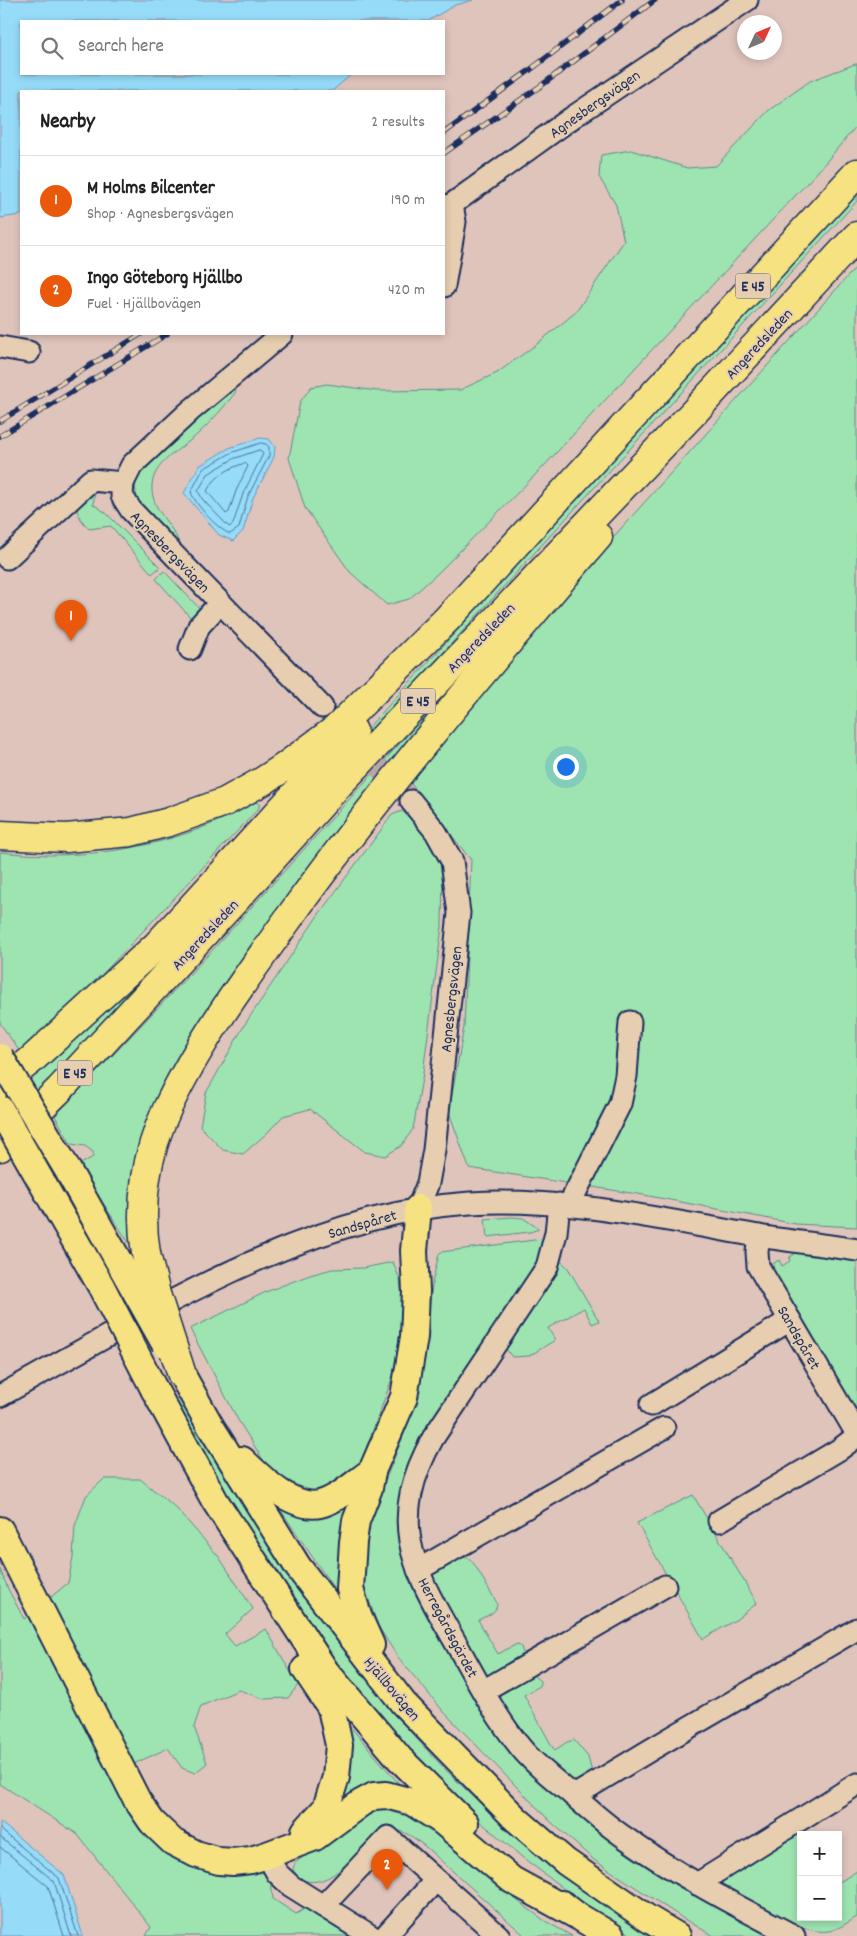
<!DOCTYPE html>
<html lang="en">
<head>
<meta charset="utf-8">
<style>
	:root { --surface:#fff; --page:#f6f6f6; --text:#222; --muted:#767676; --line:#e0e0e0; --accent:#ea580c }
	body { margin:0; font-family:Dekko,sans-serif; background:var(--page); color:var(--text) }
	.controls { position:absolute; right:15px; bottom:15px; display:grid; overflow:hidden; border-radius:0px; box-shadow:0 2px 8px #0003 }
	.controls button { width:45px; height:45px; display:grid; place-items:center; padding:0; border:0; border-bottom:1px solid var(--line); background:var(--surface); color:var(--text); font:25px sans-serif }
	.compass { position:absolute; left:737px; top:15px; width:45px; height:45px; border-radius:50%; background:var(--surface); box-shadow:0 2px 8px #0003; rotate:46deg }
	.you { position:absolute; left:565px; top:766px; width:18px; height:18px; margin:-12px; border:4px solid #fff; border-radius:50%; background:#1a73e8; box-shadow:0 0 0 8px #1a73e833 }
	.badge { display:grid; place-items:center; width:32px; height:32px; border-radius:50%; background:var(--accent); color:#fff; font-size:16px; font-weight:700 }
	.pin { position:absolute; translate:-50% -41px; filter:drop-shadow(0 1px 2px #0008) }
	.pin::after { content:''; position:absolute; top:26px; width:18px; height:15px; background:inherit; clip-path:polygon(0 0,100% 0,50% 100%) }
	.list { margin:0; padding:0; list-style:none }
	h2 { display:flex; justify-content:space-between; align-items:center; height:65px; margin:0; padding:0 20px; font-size:21px }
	h2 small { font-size:16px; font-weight:400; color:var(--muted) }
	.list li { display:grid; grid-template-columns:32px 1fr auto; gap:15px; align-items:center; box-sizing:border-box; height:90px; padding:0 20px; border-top:1px solid var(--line) }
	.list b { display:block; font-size:19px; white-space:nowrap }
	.list p { margin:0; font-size:16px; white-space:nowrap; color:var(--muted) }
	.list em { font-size:16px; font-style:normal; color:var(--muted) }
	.icon { flex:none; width:28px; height:28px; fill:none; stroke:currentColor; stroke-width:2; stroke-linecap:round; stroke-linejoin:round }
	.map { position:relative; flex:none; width:857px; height:1936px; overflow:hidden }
	.search { position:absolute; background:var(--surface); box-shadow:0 2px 8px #0003; left:20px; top:20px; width:425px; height:55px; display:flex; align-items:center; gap:12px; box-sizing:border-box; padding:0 18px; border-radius:0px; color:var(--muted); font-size:19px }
	.panel { position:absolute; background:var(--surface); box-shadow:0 2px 8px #0003; left:20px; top:90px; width:425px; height:245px; border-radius:0px }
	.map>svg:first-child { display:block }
	.green { fill:#9ee4b1; stroke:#5c8a88 }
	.water { fill:#96dbf8; stroke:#6596ba }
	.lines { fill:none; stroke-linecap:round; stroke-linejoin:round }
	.shore { stroke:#4c749c; stroke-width:1 }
	.minor-tunnel { stroke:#b8a6a9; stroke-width:21; stroke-dasharray:21 11; stroke-linecap:butt }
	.minor-casing { stroke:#1b2f5e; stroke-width:25 }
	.major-casing { stroke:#1b2f5e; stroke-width:30 }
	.highway-casing { stroke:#1b2f5e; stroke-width:31 }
	.minor { stroke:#e8ceb0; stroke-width:21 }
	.major { stroke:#f7e281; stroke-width:26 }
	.highway { stroke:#f7e281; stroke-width:28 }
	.rail-casing { stroke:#1b2f5e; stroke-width:5.5 }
	.rail { stroke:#e8ceb0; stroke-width:4; stroke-dasharray:11; stroke-linecap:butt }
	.major-bridge-casing { stroke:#1b2f5e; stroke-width:30; stroke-linecap:butt }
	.highway-bridge-casing { stroke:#1b2f5e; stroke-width:31; stroke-linecap:butt }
	.major-bridge { stroke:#f7e281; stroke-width:26 }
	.highway-bridge { stroke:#f7e281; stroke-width:28 }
	.labels { text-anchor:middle; stroke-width:4; stroke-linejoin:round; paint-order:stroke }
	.shield { fill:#e8ceb0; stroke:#585f77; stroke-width:1 }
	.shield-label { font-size:15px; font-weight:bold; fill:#1b2f5e }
	.street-label { font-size:16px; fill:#1b2f5e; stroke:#e8ceb0 }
</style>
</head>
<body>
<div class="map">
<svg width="857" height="1936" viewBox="0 0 857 1936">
	<rect width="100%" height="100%" fill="#dfc4bc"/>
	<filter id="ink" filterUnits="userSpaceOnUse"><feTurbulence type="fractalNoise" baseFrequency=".02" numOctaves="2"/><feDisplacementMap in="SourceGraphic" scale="10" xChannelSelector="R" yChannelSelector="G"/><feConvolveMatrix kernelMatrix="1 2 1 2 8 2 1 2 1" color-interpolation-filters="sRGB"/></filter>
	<g filter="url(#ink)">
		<!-- green -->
		<g class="green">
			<polygon points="855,64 857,64 857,125 820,169 543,467 439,572 409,599 387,605 350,572 305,508 289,458 300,402 311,387 327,384 377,391 460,390 497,373 537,344 576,312 624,241 616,205 599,177 601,155 631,150 687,168 716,166 769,110 810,81"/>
			<polygon points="857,193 857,201 43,1089 0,1130 0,1096 283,821"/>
			<polygon points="857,266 857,1227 796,1224 644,1195 469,1168 449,1112 464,1027 471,860 402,772"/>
			<path d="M236 389 235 393C224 407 212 421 199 433 180 451 145 465 153 497 157 513 171 525 178 540L179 543 177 546C160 528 128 505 137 477L172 440 229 391Z"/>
			<path d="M90 492 95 493 93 504 106 513 160 567 152 574 111 526 89 529C73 511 74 508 90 492Z"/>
			<polygon points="164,571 200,609 198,614 193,618 191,618 156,579"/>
			<polygon points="511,621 202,1028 131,1244 129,1243 94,1189 81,1164 93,1157 93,1152 85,1146 71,1144 55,1116 208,955"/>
			<path d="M255 802 260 804 258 809 81 997 20 1052 0 1023V852C87 862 180 847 255 802Z"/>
			<polygon points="402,811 413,821 433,847 443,870 442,926 423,1073 413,1129 401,1146 385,1156 365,1152 310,1109 283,1116 266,1134 243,1154 223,1150 200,1126 206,1093 245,1024 319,914 392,815"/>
			<polygon points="512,1217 523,1218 539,1229 530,1232 487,1237 485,1219"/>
			<path d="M542 1239 543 1242 540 1259 399 1522C399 1548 405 1563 416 1586L509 1745 776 1936H714L684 1919 594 1860 550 1821 444 1712 397 1656 378 1626 364 1586 360 1566 363 1535 406 1429 418 1392 433 1279 439 1254 441 1252Z"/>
			<polygon points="797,1251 857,1261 857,1415 773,1273 774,1263 779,1260 782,1266 790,1261 789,1258"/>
			<polygon points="393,1262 400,1280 402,1298 401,1326 393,1376 362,1459 352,1473 322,1493 299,1492 267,1466 238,1420 190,1329 268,1291 310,1275 332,1269 363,1268"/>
			<polygon points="562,1262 568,1268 599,1321 592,1324 584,1308 548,1328 555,1340 529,1356 512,1357 506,1349 507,1343 559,1263"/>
			<path d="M179 1399C269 1540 354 1687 478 1801 532 1852 596 1893 656 1936H632L572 1895 522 1857 470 1813 417 1759 365 1700 297 1610 236 1514 174 1402Z"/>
			<polygon points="104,1479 140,1479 176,1508 219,1557 253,1609 225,1634 235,1646 266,1629 298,1685 288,1698 264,1699 239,1690 201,1706 194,1727 207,1763 195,1773 182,1768 168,1748 123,1769 149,1818 229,1872 270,1873 273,1899 296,1914 311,1905 355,1936 146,1936 151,1927 77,1834 0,1784 0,1569 8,1589 24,1619 68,1583 73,1557 75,1526 86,1496"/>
			<polygon points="693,1495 757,1603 737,1619 703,1639 637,1523"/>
			<polygon points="354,1497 339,1596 280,1509"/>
			<path d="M463 1557 470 1559 474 1564 497 1603C497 1614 487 1615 478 1620L498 1654 517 1644 521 1647 524 1656 489 1677 484 1674 435 1591 431 1576 433 1572Z"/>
			<path d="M533 1675 540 1681V1686L524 1695 553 1748 555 1750 567 1742 574 1740 588 1757 592 1772C589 1779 581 1783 573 1783L528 1744 499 1699 500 1693Z"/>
			<polygon points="347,1723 401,1786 341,1802"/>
			<path d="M399 1807 435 1831 484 1875 523 1905 545 1921 572 1936H525L428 1849C414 1837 396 1823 377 1832 358 1851 327 1896 297 1877L293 1869 295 1863 368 1808Z"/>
			<path d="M796 1832 801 1840V1917H838V1883L857 1871V1917C848 1922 839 1929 829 1931 801 1936 748 1900 722 1886V1877Z"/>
		</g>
		<!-- water -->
		<g class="water">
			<polygon points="0,0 473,0 455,5 428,21 21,21 21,74 352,74 332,91 21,91 21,215 0,218"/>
			<polygon points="260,438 269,439 275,447 274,457 253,498 243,531 233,541 219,535 184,493 199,466 229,448"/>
			<polygon points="0,1822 64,1875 83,1936 0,1936"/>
		</g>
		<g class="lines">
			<!-- shore -->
			<g class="shore">
				<path d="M261 443 266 444 269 447V456L248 496 239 528 230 534C217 529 195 504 191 492L203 469 231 453Z"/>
				<polygon points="260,450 263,454 243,494 233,524 229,527 203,500 198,491 208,474 233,459"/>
				<path d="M245 463 248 466 236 491 229 512 226 514 207 491C215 476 229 468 245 463Z"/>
				<polyline points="0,1829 59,1878 78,1936"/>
				<polyline points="0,1837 54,1881 71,1936"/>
				<polyline points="0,1847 48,1886 64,1936"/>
			</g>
			<!-- minor-tunnel -->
			<polyline class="minor-tunnel" points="356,743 411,801"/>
			<defs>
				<g id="minor">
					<polyline points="444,210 573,117 747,0"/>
					<polyline points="444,286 455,222 452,204"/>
					<polyline points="282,334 190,411 132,465 123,483 122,496 131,510 175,556 322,707"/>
					<polyline points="0,347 29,352"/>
					<polyline points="7,558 91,480 123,483"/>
					<polyline points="190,649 199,626 220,603"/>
					<polyline points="411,801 436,832 452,861 459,913 434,1150 428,1183 418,1208"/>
					<path d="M559 1204 556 1233 547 1267 433 1438C388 1519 410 1564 453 1638 474 1675 494 1715 521 1748 534 1764 552 1778 568 1791 587 1808 606 1825 627 1839 679 1876 737 1906 794 1936"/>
					<polyline points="569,1205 620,1104 626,1076 630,1022"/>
					<polyline points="759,1236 757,1252 758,1266 857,1434"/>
					<path d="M0 1396C145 1317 301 1214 470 1203 567 1197 663 1220 758 1236 791 1241 824 1245 857 1250"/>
					<polyline points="651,1405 790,1320"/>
					<polyline points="719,1521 840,1449 857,1436"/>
					<polyline points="418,1570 664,1428"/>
					<polyline points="483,1691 665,1586"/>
					<polyline points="574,1796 652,1749 857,1629"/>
					<polyline points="267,1855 277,1873 291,1886 371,1936"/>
					<polyline points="697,1884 857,1784"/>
					<polyline points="323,1906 388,1837 436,1880"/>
					<polyline points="385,1936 436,1880 499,1936"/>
				</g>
				<g id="major">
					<polyline points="182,1375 211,1427 298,1567 403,1703 516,1819 566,1862 647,1918 677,1936"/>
					<polyline points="154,1389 215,1501 326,1672 400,1759 465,1823"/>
					<path d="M242 1460C260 1477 292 1510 320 1504 339 1499 356 1482 372 1471"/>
					<polyline points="0,1530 137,1800 152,1822 173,1842 196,1854 219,1861 233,1862 251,1860 267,1855 315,1837 361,1803 374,1796 386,1795 412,1802 442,1821 512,1880 576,1915"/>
					<polyline points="371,1645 358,1616 350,1589 353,1542 356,1521 369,1488 372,1471 404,1397 414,1337 416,1291 414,1251 418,1208"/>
					<polyline points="305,1831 326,1808 336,1777 339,1745 331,1708 305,1669"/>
					<polyline points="562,1904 576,1915 611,1936"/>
				</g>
				<g id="highway">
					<polyline points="0,835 66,838 131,832 169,822 225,802 263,781 283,768 336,729 447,619 857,173"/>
					<polyline points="0,1084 30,1061 157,945 353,731"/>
					<polyline points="0,1147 59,1090 237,898 342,781 695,411 857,236"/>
					<path d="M146 1254C138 1205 146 1154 167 1109 198 1043 243 982 286 922 382 788 491 662 598 537"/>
				</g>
			</defs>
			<!-- minor casing -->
			<use href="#minor" class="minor-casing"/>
			<!-- major casing -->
			<use href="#major" class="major-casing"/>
			<!-- highway casing -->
			<use href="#highway" class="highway-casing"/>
			<!-- minor -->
			<use href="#minor" class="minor"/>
			<!-- major -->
			<use href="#major" class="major"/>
			<!-- highway -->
			<use href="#highway" class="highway"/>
			<defs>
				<g id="rail">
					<polyline points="444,133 530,70 622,0"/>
					<polyline points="444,153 542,85 655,0"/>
					<polyline points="0,421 141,334"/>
					<polyline points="0,436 167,334"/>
				</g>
			</defs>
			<!-- rail casing -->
			<use href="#rail" class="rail-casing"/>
			<!-- rail -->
			<use href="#rail" class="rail"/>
			<defs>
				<g id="major-bridge">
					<polyline points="0,1057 66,1167 165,1344"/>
					<polyline points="0,1109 101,1286 154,1389"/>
				</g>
				<polyline id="highway-bridge" points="146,1254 156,1294 182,1375"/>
			</defs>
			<!-- major-bridge casing -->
			<use href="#major-bridge" class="major-bridge-casing"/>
			<!-- highway-bridge casing -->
			<use href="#highway-bridge" class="highway-bridge-casing"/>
			<!-- major-bridge -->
			<use href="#major-bridge" class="major-bridge"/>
			<!-- highway-bridge -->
			<use href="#highway-bridge" class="highway-bridge"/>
		</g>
	</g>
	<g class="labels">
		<!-- shield labels -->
		<g class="shield">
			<rect x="735.5" y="273.5" width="35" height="25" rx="4"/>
			<rect x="400.5" y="688.5" width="35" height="25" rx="4"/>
			<rect x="57.5" y="1060.5" width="35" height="25" rx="4"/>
		</g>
		<g class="shield-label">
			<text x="753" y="291">E 45</text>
			<text x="418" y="706">E 45</text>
			<text x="75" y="1078">E 45</text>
		</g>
		<!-- street labels -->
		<g class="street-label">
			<text transform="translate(594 103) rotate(-35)" y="6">Agnesbergsvägen</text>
			<text transform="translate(758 343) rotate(-47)" y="6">Angeredsleden</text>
			<text transform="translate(171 551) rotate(46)" y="6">Agnesbergsvägen</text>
			<text transform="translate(480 637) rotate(-46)" y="6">Angeredsleden</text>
			<text transform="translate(204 934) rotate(-47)" y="6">Angeredsleden</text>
			<text transform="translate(450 999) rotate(-84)" y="6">Agnesbergsvägen</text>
			<text transform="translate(362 1223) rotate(-16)" y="6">Sandspåret</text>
			<text transform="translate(800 1337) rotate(60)" y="6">Sandspåret</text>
			<text transform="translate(449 1627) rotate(62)" y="6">Herregårdsgärdet</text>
			<text transform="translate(393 1688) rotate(50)" y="6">Hjällbovägen</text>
		</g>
	</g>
</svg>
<div class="controls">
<button>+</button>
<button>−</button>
</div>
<svg class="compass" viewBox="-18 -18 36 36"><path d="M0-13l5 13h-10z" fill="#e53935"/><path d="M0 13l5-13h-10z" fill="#767676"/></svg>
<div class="you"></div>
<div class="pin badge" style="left:71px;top:641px">1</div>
<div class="pin badge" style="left:387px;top:1890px">2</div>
<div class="search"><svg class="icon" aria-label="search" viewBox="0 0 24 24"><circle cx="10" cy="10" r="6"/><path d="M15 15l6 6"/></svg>Search here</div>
<section class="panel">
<h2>Nearby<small>2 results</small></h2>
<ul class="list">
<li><span class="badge">1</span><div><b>M Holms Bilcenter</b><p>Shop · Agnesbergsvägen</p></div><em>190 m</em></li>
<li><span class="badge">2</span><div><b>Ingo Göteborg Hjällbo</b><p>Fuel · Hjällbovägen</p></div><em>420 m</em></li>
</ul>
</section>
</div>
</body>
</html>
